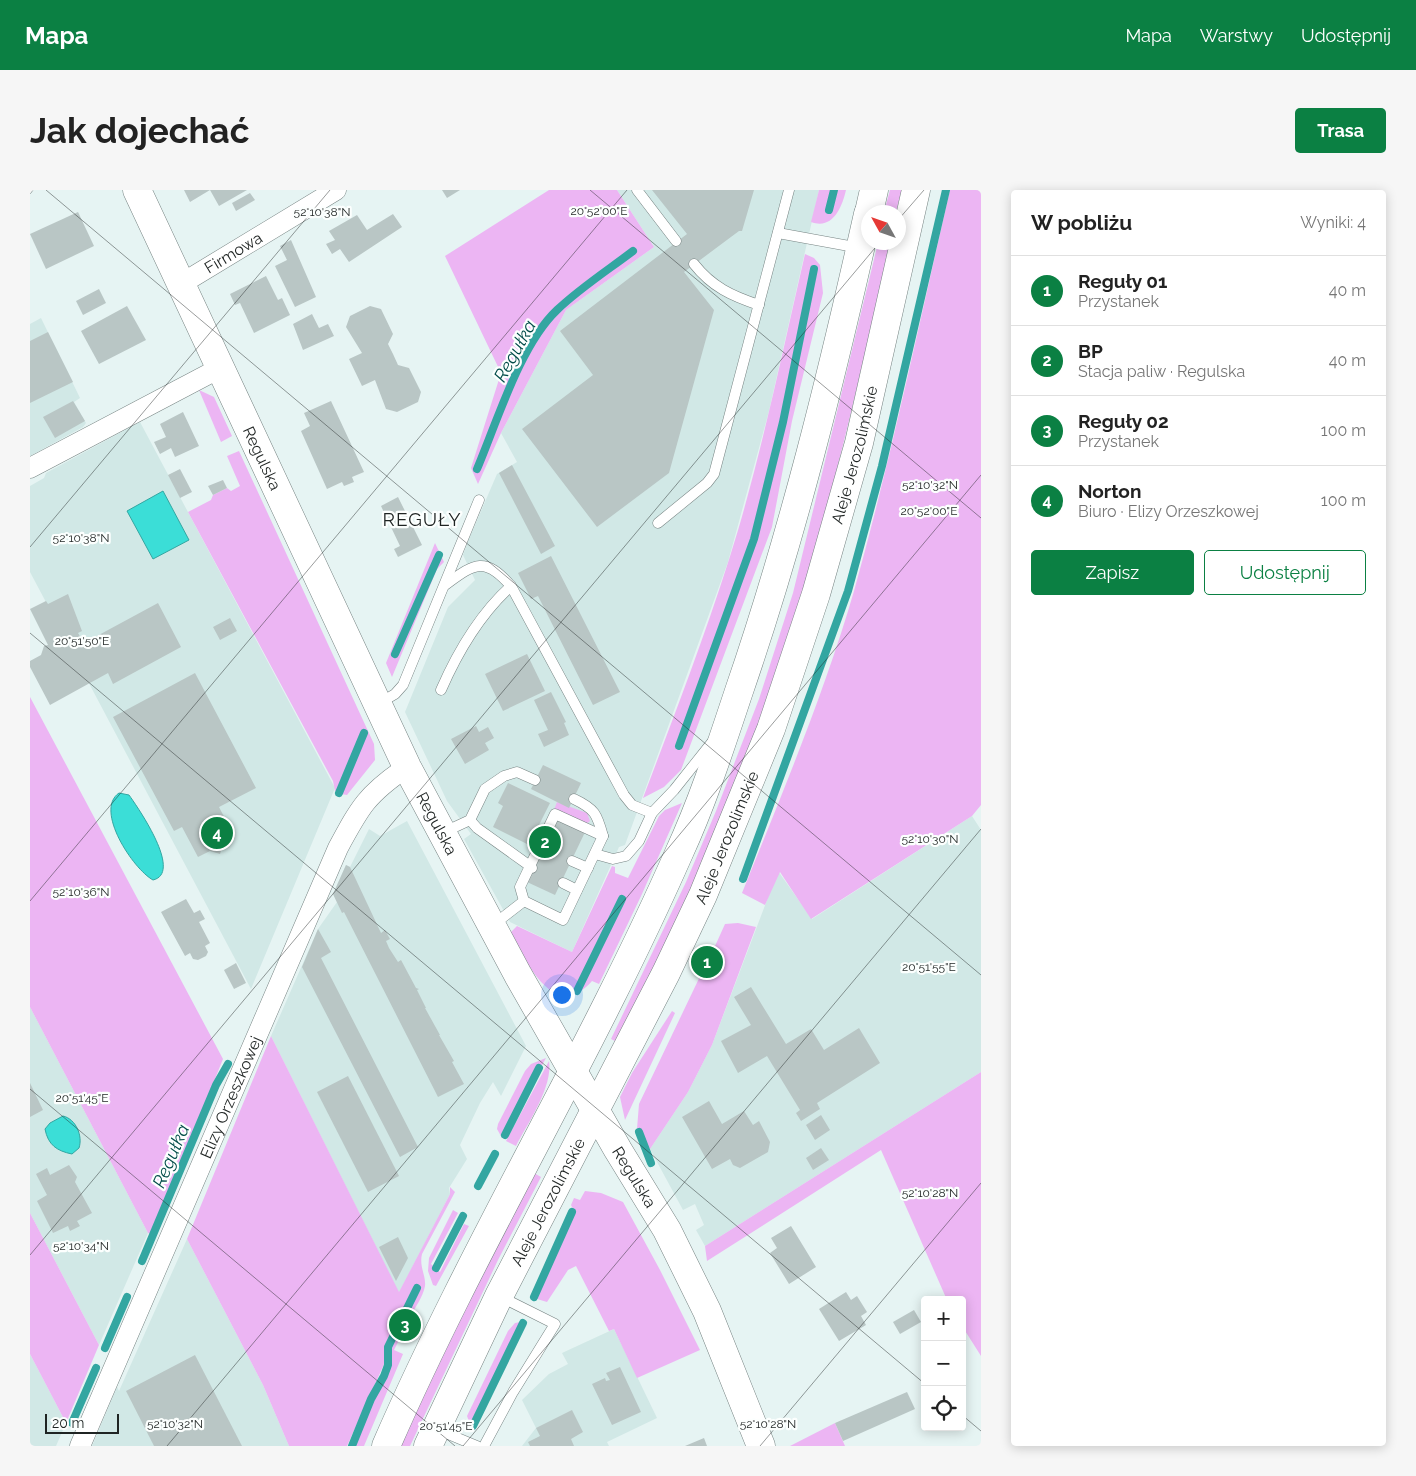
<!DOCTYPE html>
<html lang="pl">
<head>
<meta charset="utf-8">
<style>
	:root { --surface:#fff; --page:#f6f6f6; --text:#222; --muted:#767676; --line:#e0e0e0; --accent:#0b8043 }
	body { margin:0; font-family:Raleway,sans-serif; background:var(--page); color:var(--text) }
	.controls { position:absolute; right:15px; bottom:15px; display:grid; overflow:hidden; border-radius:5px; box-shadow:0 2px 12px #0003 }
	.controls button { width:45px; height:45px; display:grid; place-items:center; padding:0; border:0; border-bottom:1px solid var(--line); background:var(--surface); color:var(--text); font:25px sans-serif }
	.compass { position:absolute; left:831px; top:15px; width:45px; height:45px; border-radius:50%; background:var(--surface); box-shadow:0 2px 12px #0003; rotate:310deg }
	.scale { position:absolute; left:15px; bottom:12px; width:74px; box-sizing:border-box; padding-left:5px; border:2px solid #1f2423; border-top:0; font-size:14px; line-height:18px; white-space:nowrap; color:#1f2423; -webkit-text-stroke:4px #fcfffe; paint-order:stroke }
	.you { position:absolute; left:531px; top:804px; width:18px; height:18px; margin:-12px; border:4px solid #fff; border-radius:50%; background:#1a73e8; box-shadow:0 0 0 8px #1a73e833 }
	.badge { display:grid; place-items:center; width:32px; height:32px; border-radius:50%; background:var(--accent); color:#fff; font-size:16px; font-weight:700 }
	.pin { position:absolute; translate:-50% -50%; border:2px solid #fff; box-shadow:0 1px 5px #0006 }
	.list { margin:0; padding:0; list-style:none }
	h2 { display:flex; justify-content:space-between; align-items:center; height:65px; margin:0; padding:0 20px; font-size:21px }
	h2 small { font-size:16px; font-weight:400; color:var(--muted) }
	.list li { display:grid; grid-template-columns:32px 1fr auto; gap:15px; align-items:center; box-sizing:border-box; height:70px; padding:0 20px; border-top:1px solid var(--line) }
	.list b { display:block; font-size:19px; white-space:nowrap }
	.list p { margin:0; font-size:16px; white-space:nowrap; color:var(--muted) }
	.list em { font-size:16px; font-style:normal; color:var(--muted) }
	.actions { display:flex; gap:10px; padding:15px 20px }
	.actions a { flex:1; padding:11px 0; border:1px solid var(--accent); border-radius:5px; text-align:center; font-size:18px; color:var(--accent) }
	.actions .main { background:var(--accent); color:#fff }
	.icon { flex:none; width:28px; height:28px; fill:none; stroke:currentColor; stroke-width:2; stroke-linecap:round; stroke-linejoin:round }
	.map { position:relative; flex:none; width:951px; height:1256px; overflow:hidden; border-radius:5px }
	header { display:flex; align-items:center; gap:30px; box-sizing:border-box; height:70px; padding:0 25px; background:var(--accent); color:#fff }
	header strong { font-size:24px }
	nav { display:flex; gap:28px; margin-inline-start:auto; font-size:18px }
	.intro { display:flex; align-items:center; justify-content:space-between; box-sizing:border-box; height:120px; padding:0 30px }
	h1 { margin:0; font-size:35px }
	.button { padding:12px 22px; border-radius:5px; background:var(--accent); color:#fff; font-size:18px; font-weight:700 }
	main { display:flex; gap:30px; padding:0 30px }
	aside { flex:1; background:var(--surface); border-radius:5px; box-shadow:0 2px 12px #0003 }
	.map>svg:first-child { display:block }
	.built { fill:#d1e8e6 }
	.green { fill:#ecb5f3 }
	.water { fill:#3bded7; stroke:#33a6a1 }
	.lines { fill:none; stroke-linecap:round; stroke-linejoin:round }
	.stream { stroke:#33a6a1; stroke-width:8 }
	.building { fill:#b9c6c5 }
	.lane-casing { stroke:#778483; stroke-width:11 }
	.street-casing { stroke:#778483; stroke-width:21 }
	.secondary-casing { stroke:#778483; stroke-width:29 }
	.lane { stroke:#fff; stroke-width:10 }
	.street { stroke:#fff; stroke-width:20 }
	.secondary { stroke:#fff; stroke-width:28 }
	.ticks { fill:none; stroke:#1f2423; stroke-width:1; stroke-opacity:0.45 }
	.labels { text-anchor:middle; stroke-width:4.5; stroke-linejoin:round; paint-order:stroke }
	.street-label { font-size:16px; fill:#1f2423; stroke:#fcfffe }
	.water-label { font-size:18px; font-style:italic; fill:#024c49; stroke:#fcfffe }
	.quarter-label { font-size:19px; letter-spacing:1px; fill:#1f2423; stroke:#fcfffe }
	.ticks-label { font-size:12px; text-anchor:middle; fill:#1f2423; stroke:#fcfffe; stroke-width:4.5; stroke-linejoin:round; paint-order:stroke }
</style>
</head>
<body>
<header>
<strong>Mapa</strong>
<nav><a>Mapa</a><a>Warstwy</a><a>Udostępnij</a></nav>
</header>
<div class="intro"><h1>Jak dojechać</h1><a class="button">Trasa</a></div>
<main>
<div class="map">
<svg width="951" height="1256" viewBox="0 0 951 1256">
	<rect width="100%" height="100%" fill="#e6f4f3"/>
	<!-- built -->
	<g class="built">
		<polygon points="587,0 789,0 739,221 698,372 595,655 589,657 542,762 480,732 434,649 441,644 417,611 375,522 418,417 445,390 433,365 439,349 467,284 487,272 471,243 536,120 624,57"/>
		<polygon points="11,128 50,208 44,212 56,233 53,237 0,266 0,134"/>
		<polygon points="110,232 305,598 221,799 0,382 0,296 14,288 16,283"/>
		<polygon points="942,626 951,640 951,882 675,1056 666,1040 674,1035 665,1014 653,1020 620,959 658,902 682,855 748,681 782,729"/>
		<polygon points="377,631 496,856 471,906 463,892 450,913 430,955 437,969 419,998 420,1004 369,1103 241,846 288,739 307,712 303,704 316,675 320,677 339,639 350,646"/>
		<polygon points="0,817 118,1043 69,1155 0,1023"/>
		<polygon points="157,1049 233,1195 259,1256 62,1256 87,1197 89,1201"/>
		<polygon points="584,1139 627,1228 577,1252 579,1256 492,1256 506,1238 492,1210 519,1184 538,1174 532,1163"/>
		<polygon points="0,1164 36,1233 26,1256 0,1256"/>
	</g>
	<!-- green -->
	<g class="green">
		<polygon points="519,0 587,0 624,57 536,120 471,243 448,294 441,278 471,183 415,66"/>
		<path d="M789 0H816C812 17 803 40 781 32Z"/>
		<polygon points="860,0 872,0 866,22 854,22"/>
		<path d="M920 0H951V615L942 626 781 729 750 682 735 715 712 703C752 604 794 504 824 401 861 269 889 134 920 0Z"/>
		<path d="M848 53H860C826 204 792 358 739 505 696 624 645 739 587 852L581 849 656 692 686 621 729 509 763 403Z"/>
		<path d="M775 64 784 68 790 75 793 103 762 231 742 337 651 580 634 597 613 608C647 518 682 428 709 337 735 247 754 155 775 64Z"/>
		<polygon points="169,200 184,207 202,246 191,252"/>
		<polygon points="209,261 344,554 345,570 317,605 311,604 305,601 303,591 158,322 181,310 183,305 197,298 201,301 210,296 197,266"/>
		<polygon points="405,353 414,372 407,379 362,487 356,473"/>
		<polygon points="0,507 193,869 122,1045 118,1043 0,817"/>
		<polygon points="527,612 557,623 560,631 556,634 524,620"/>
		<path d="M652 613 612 704 569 794 562 791C524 834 497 772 480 743L487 736 542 762 582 676 585 677V683L598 688 629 626 635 620Z"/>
		<polygon points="708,733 726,737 682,855 658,902 620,959 607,939 609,914 674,778 677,779 683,766 681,765 695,734"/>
		<polygon points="642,821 645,823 595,930 590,907 602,883"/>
		<path d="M241 846 369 1102 420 1004V997L425 1002 392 1064C389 1077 396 1085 395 1096 393 1107 384 1119 379 1129L377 1128 371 1140 373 1142 364 1160 373 1164 334 1256H324L342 1210 358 1184 361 1174 359 1158 389 1099 384 1096 355 1157V1172L317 1256H259L233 1195 157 1049Z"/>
		<polygon points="516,868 472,948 467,939 468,934 495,881 501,874"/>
		<path d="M519 871C523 897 498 933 486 956L476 951Z"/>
		<polygon points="951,882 951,1166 932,1136 932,1110 917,1110 851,960 677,1071 675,1056"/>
		<polygon points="504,983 511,987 468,1070 380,1256 370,1256 401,1187"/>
		<polygon points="555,1001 571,1003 593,1012 630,1080 670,1160 607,1188 584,1139 579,1141 546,1076 538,1080 517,1112 507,1109 545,1023 541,1015 544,1008 550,1010"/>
		<polygon points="423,1020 428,1023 401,1074 410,1082 434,1034 439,1036 406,1096 403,1095 398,1081 399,1068"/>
		<polygon points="0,1023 69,1155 36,1233 0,1164"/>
		<polygon points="490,1132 440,1234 437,1226 478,1141 485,1133"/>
		<polygon points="805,1233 815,1256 760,1256"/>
	</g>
	<!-- water -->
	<g class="water">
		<polygon points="133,301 159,350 123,369 97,321"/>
		<path d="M89 603 99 605C109 619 153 683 123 690 103 679 64 620 89 603Z"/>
		<path d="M33 926C46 929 53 946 49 958L42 964C27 961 18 955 15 939L20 933Z"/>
	</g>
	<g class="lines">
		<!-- stream -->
		<g class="stream">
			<polyline points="799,20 804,0"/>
			<path d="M447 279C467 232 490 155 527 120 550 98 578 80 603 61"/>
			<polyline points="365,464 409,365"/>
			<polyline points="649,556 724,349 753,232 784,79"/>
			<polyline points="309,603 334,543"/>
			<polyline points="713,689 818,401 852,276 916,0"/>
			<polyline points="547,801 592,709"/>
			<polyline points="609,942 621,973"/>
			<polyline points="475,945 509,878"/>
			<polyline points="448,996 465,964"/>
			<polyline points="112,1071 186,895 198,874"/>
			<polyline points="406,1078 433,1026"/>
			<polyline points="504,1107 542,1022"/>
			<polyline points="75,1158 97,1107"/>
			<polyline points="42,1233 66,1178"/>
			<polyline points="443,1236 493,1133"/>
			<polyline points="322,1256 341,1209 354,1186 358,1175 358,1157 387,1098"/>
		</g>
	</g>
	<!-- building -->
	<g class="building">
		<polygon points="154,0 217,0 189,16 180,0 160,12"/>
		<polygon points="412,0 430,0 417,8"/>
		<polygon points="622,0 724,0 712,41 709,41 654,82 684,120 639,283 567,337 492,239 563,185 530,141 657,44"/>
		<polygon points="220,3 225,10 206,21 202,13"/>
		<polygon points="48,22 64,56 16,79 0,44"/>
		<polygon points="363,24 372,37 319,72 310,59 302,64 296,54 305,50 299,41 327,25 337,40"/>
		<polygon points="261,50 286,107 265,117 245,76 257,70 250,56"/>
		<polygon points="236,86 248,110 252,108 260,125 224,143 210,113 205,115 200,104"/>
		<polygon points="69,99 76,113 53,125 46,111"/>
		<polygon points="97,116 116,150 69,174 51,141"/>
		<polygon points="340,116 351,119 363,144 358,154 363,164 368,175 379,178 391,202 388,212 367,222 356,219 345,190 332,196 319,169 332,163 316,137 320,126"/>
		<polygon points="282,124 289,138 298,134 304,146 273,160 263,134"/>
		<polygon points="18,142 43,192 0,213 0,151"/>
		<polygon points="43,211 55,231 25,248 13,227"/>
		<polygon points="301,211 334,282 322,287 324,292 314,296 312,292 297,299 271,241 280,236 274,223"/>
		<polygon points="153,222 169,256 145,267 141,258 130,264 124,252 136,247 130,234"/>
		<polygon points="482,275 525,356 511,364 469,283"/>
		<polygon points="150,279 162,302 150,308 138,285"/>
		<polygon points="193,290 197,298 183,305 178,296"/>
		<polygon points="368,307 392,355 368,367 364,359 370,356 351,316"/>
		<polygon points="521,366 590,502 563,515 508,406 501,409 488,383"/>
		<polygon points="38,404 52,441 48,443 54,453 128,413 151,457 83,494 78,483 20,515 0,477 0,471 11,465 14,456 18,455 0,419 16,411 18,414"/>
		<polygon points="200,428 207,441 190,450 183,437"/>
		<polygon points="497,464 515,501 473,521 455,484"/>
		<polygon points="165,483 226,598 189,617 205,648 193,654 190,664 180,661 168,667 152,637 144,641 83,527"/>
		<polygon points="521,502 536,532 534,533 539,545 514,557 508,544 518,540 504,510"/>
		<polygon points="446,536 449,542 458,537 464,548 455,553 459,560 435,574 421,549"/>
		<polygon points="513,575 551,593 539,618 501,599"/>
		<polygon points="478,593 520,613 499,655 463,637 473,616 468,613"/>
		<polygon points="528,627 556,640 525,705 497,692"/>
		<polygon points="316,675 320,677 351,743 355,740 360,749 356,751 359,758 368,772 371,770 386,798 389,799 387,800 396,818 395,818 410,845 409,845 424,871 422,872 434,894 408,907 314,722 312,723 303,704"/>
		<polygon points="156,709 164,723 170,720 175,729 169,732 180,753 175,756 178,762 176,766 168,770 163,769 160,763 155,766 131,722"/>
		<polygon points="288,739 301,762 291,768 388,957 370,967 272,777"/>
		<polygon points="206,773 216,793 204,799 194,780"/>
		<polygon points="721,797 756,854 781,839 794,860 829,838 850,873 787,913 790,919 771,931 766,923 770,920 737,866 708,883 691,851 721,835 704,807"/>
		<polygon points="318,886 369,986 338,1002 287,902"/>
		<polygon points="0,893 13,920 0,927"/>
		<polygon points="679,911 692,934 714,921 723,935 729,931 740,952 738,962 710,978 703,975 700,969 682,979 652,927"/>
		<polygon points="791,925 800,940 785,950 776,935"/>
		<polygon points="791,958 799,970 783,980 776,968"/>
		<polygon points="39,975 47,987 45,992 62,1023 47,1031 50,1036 40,1041 38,1036 23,1043 7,1011 17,1005 6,984 17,978 20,985"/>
		<polygon points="761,1036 786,1077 759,1094 740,1063 747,1058 741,1048"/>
		<polygon points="368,1047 378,1068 366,1091 349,1057"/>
		<polygon points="816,1102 821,1110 827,1106 837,1122 831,1126 836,1135 809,1151 789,1119"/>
		<polygon points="884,1120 891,1132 870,1144 863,1132"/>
		<polygon points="165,1165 212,1256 124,1256 96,1201"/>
		<polygon points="590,1177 611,1222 582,1235 562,1194 575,1188 576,1191 580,1190 576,1183"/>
		<polygon points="877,1202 885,1219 813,1251 805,1233"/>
		<polygon points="542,1220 553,1242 541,1249 544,1256 500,1256 498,1252 510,1246 506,1238"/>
		<polygon points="674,1248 677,1256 655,1256"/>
	</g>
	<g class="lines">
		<defs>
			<g id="lane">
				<polyline points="607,0 646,51"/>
				<polyline points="748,43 830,58"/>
				<path d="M664 74C682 97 702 106 729 115"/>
				<polyline points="628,333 677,293 684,284 759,0"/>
				<path d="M415 395C444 374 454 365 481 396L594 605 602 615 622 623"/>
				<path d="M411 500C428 461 450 424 481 396"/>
				<polyline points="348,514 365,504 373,495 449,310"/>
				<path d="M544 609C565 619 567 624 573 646"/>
				<polyline points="440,630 447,638 500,676 525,624 573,646 533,730 494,711 490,697 500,676 502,678"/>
				<polyline points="412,643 440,630 455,599 474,586 487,582 505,590"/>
				<polyline points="565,664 583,669 596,666 609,651 622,623 644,600 683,551"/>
				<polyline points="542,671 558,678"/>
				<polyline points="533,693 547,700"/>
				<polyline points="463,735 494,711"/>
				<polyline points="406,1239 447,1256"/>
				<polyline points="454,1256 483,1202 525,1134 469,1106"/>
			</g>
			<g id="street">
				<path id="s1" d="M151 94 306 0"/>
				<polyline points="0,278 190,178"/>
				<path id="s2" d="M50 1256 308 658C330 617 337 604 377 577"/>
			</g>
			<g id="secondary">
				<path id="s3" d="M107 0 377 577 488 785 588 960 637 1040 677 1121 731 1256"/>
				<polyline points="839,22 844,0"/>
				<path d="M356 1256C444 1054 560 865 649 663 673 611 691 555 709 501 763 344 802 185 838 24"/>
				<path id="s4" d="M398 1256 469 1106 636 783 673 705 741 539 786 404 829 253 886 0"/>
			</g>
		</defs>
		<!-- lane casing -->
		<use href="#lane" class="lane-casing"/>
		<!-- street casing -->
		<use href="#street" class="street-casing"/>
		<!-- secondary casing -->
		<use href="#secondary" class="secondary-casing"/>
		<!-- lane -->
		<use href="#lane" class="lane"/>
		<!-- street -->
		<use href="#street" class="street"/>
		<!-- secondary -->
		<use href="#secondary" class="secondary"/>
	</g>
	<!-- ticks -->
	<path class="ticks" d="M16 0 951 785M560 0 951 328M0 4 3 0M868 30 894 0M0 357 300 0M0 443 895 1194M0 711 597 0M0 899 425 1256M0 1065 850 52M932 1225 951 1241M137 1256 951 285M433 1256 951 639M730 1256 951 993"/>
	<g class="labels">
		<!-- street labels -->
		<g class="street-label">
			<text dy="6" stroke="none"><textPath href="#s1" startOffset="61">Firmowa</textPath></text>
			<text dy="6" stroke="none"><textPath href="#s4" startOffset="1082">Aleje Jerozolimskie</textPath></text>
			<text dy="6" stroke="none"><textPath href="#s3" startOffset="296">Regulska</textPath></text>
			<text dy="6" stroke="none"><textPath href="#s3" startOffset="701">Regulska</textPath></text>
			<text dy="6" stroke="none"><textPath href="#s4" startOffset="678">Aleje Jerozolimskie</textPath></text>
			<text dy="6" stroke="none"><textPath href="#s2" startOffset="380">Elizy Orzeszkowej</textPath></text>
			<text dy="6" stroke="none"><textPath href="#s3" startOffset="1106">Regulska</textPath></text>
			<text dy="6" stroke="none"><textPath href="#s4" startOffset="272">Aleje Jerozolimskie</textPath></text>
		</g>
		<!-- water labels -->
		<g class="water-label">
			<text transform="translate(485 161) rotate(-61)" y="6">Regułka</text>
			<text transform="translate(141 966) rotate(-67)" y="6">Regułka</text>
		</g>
		<!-- quarter labels -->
		<g class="quarter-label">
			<text x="392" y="336">REGUŁY</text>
		</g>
	</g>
	<g class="ticks-label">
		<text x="569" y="25">20°52'00"E</text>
		<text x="292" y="26">52°10'38"N</text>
		<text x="900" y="299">52°10'32"N</text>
		<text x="899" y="325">20°52'00"E</text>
		<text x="51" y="352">52°10'38"N</text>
		<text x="52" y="455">20°51'50"E</text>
		<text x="900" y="653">52°10'30"N</text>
		<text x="51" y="706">52°10'36"N</text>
		<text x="899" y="781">20°51'55"E</text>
		<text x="52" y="912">20°51'45"E</text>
		<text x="900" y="1007">52°10'28"N</text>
		<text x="51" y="1060">52°10'34"N</text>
		<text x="145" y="1238">52°10'32"N</text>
		<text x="738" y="1238">52°10'28"N</text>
		<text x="416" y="1240">20°51'45"E</text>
	</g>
</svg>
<div class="controls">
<button>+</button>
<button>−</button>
<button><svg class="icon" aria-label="locate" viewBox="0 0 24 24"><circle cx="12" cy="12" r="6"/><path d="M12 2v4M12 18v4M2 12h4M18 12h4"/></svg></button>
</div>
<svg class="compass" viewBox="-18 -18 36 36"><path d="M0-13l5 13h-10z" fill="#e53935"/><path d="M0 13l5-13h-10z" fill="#767676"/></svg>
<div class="scale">20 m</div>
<div class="you"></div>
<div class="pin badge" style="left:677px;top:772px">1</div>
<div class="pin badge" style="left:515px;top:652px">2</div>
<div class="pin badge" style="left:375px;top:1135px">3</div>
<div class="pin badge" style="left:187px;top:643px">4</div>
</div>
<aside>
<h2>W pobliżu<small>Wyniki: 4</small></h2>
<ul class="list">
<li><span class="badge">1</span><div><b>Reguły 01</b><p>Przystanek</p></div><em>40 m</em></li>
<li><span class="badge">2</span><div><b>BP</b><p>Stacja paliw · Regulska</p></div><em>40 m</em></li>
<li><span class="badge">3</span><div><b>Reguły 02</b><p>Przystanek</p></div><em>100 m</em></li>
<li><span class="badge">4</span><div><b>Norton</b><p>Biuro · Elizy Orzeszkowej</p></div><em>100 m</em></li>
</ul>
<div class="actions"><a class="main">Zapisz</a><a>Udostępnij</a></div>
</aside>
</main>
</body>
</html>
